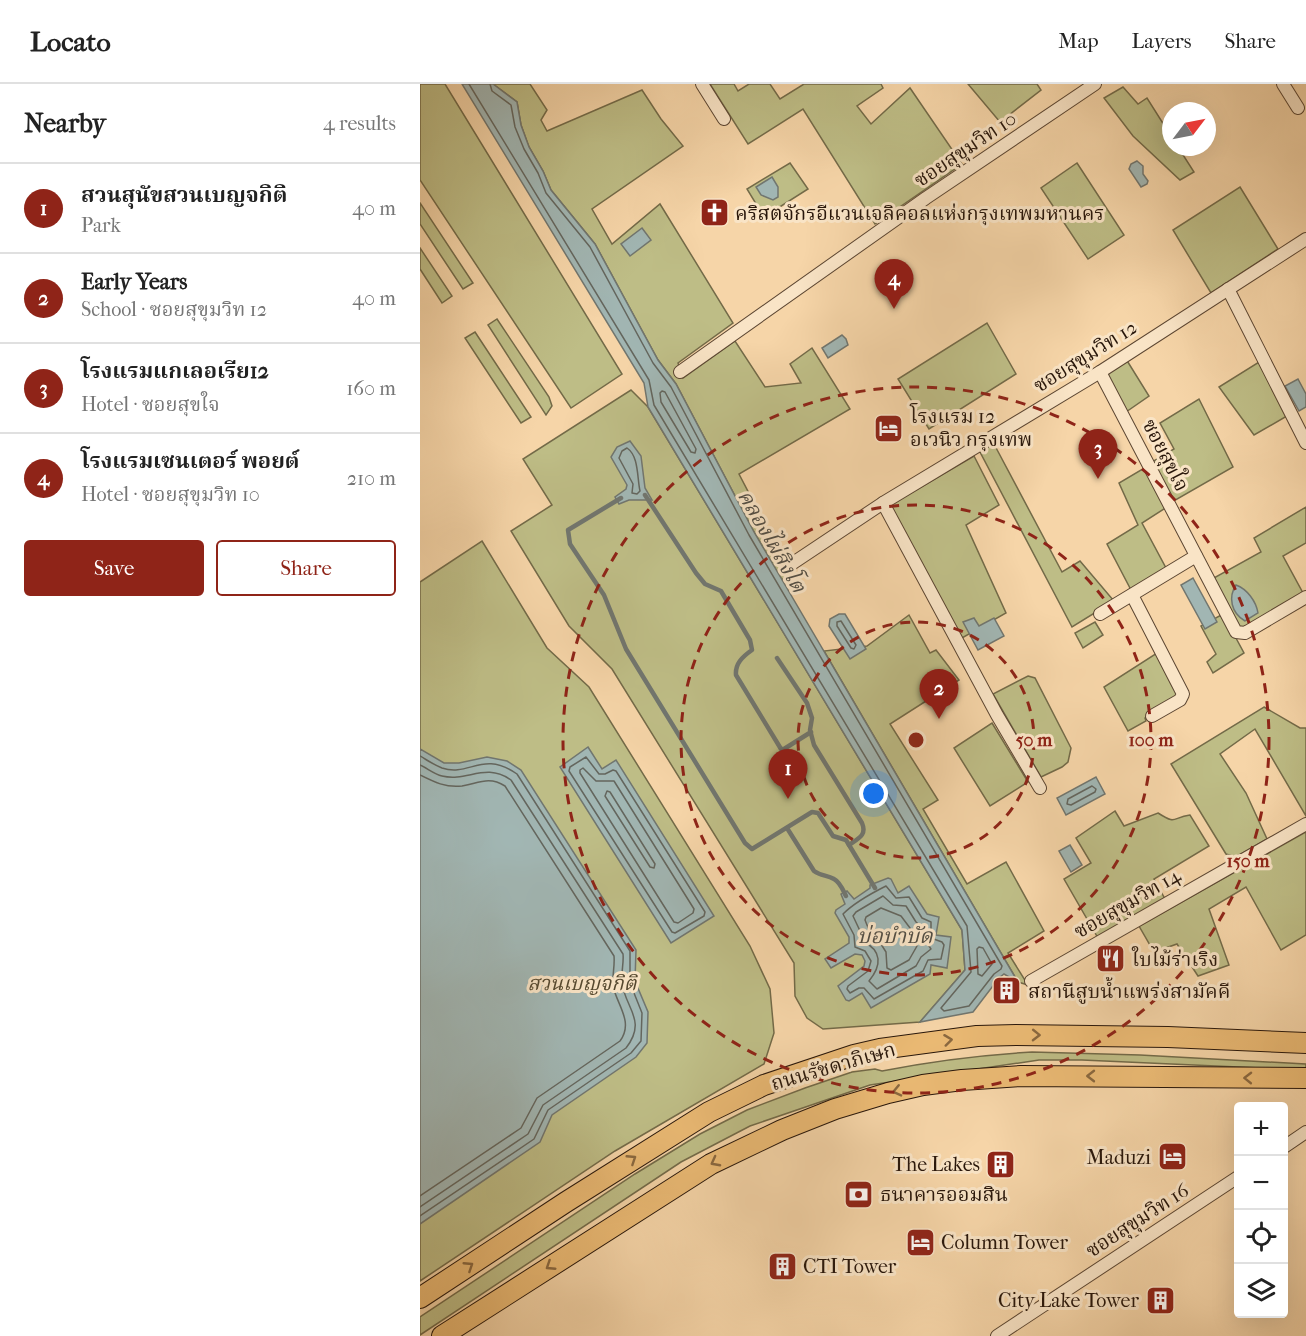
<!DOCTYPE html>
<html lang="en">
<head>
<meta charset="utf-8">
<style>
	:root { --surface:#fff; --page:#f6f6f6; --text:#222; --muted:#767676; --line:#e0e0e0; --accent:#8f2418 }
	body { margin:0; font-family:"IM FELL French Canon","Noto Serif Thai",serif; background:var(--page); color:var(--text) }
	.controls { position:absolute; right:18px; bottom:18px; display:grid; overflow:hidden; border-radius:6px; box-shadow:0 6px 24px #0002 }
	.controls button { width:54px; height:54px; display:grid; place-items:center; padding:0; border:0; border-bottom:2px solid var(--line); background:var(--surface); color:var(--text); font:30px sans-serif }
	.compass { position:absolute; left:742px; top:18px; width:54px; height:54px; border-radius:50%; background:var(--surface); box-shadow:0 6px 24px #0002; rotate:58deg }
	.you { position:absolute; left:454px; top:710px; width:21px; height:21px; margin:-15px; border:4px solid #fff; border-radius:50%; background:#1a73e8; box-shadow:0 0 0 9px #1a73e833 }
	.badge { display:grid; place-items:center; width:39px; height:39px; border-radius:50%; background:var(--accent); color:#fff; font-size:20px; font-weight:700 }
	.pin { position:absolute; translate:-50% -50px; filter:drop-shadow(0 2px 3px #0008) }
	.pin::after { content:''; position:absolute; top:32px; width:21px; height:18px; background:inherit; clip-path:polygon(0 0,100% 0,50% 100%) }
	.list { margin:0; padding:0; list-style:none }
	h2 { display:flex; justify-content:space-between; align-items:center; height:78px; margin:0; padding:0 24px; font-size:26px }
	h2 small { font-size:20px; font-weight:400; color:var(--muted) }
	.list li { display:grid; grid-template-columns:39px 1fr auto; gap:18px; align-items:center; box-sizing:border-box; height:90px; padding:0 24px; border-top:2px solid var(--line) }
	.list b { display:block; font-size:22px; white-space:nowrap }
	.list p { margin:0; font-size:20px; white-space:nowrap; color:var(--muted) }
	.list em { font-size:20px; font-style:normal; color:var(--muted) }
	.actions { display:flex; gap:12px; padding:18px 24px }
	.actions a { flex:1; padding:14px 0; border:2px solid var(--accent); border-radius:6px; text-align:center; font-size:21px; color:var(--accent) }
	.actions .main { background:var(--accent); color:#fff }
	.icon { flex:none; width:33px; height:33px; fill:none; stroke:currentColor; stroke-width:2; stroke-linecap:round; stroke-linejoin:round }
	.map { position:relative; flex:none; width:886px; height:1252px; overflow:hidden }
	header { display:flex; align-items:center; gap:36px; box-sizing:border-box; height:84px; padding:0 30px; background:var(--surface); border-bottom:2px solid var(--line) }
	header strong { font-size:28px }
	nav { display:flex; gap:33px; margin-inline-start:auto; font-size:21px }
	main { display:flex }
	aside { flex:1; background:var(--surface) }
	.map>svg:first-child { display:block }
	.green { fill:#bebd86; stroke:#736a48; stroke-width:1.5 }
	.water { fill:#a1b6b3; stroke:#71766f; stroke-width:1.5 }
	.lines { fill:none; stroke-linecap:round; stroke-linejoin:round }
	.shore { stroke:#64665e; stroke-width:1.5 }
	.stream { stroke:#71766f; stroke-width:4.5 }
	.minor-casing { stroke:#5c4632; stroke-width:14 }
	.primary-casing { stroke:#28160a; stroke-width:22 }
	.minor { stroke:#f9e4c6; stroke-width:12 }
	.primary { stroke:#ebba74; stroke-width:20 }
	.oneway { stroke:#8a683f }
	.ring { fill:none; stroke:#8f2418; stroke-width:3; stroke-dasharray:10 8 }
	.labels { text-anchor:middle; stroke-width:6; stroke-linejoin:round; paint-order:stroke }
	.street-label { font-size:20px; fill:#28160a; stroke:#f9e4c6 }
	.poi-label { font-size:20px; fill:#28160a; stroke:#f9e4c6; text-anchor:start }
	.park-label { font-size:20px; font-style:italic; fill:#55482f; stroke:#f9e4c6 }
	.water-label { font-size:21px; font-style:italic; fill:#524e45; stroke:#f9e4c6 }
	.centre { fill:#8f2418; stroke:#f9e4c6; stroke-width:3 }
	.ring-label { font-size:18px; text-anchor:middle; font-weight:bold; fill:#8f2418; stroke:#f9e4c6; stroke-width:6; stroke-linejoin:round; paint-order:stroke }
</style>
</head>
<body>
<header>
<strong>Locato</strong>
<nav><a>Map</a><a>Layers</a><a>Share</a></nav>
</header>
<main>
<aside>
<h2>Nearby<small>4 results</small></h2>
<ul class="list">
<li><span class="badge">1</span><div><b>สวนสุนัขสวนเบญจกิติ</b><p>Park</p></div><em>40 m</em></li>
<li><span class="badge">2</span><div><b>Early Years</b><p>School · ซอยสุขุมวิท 12</p></div><em>40 m</em></li>
<li><span class="badge">3</span><div><b>โรงแรมแกเลอเรีย12</b><p>Hotel · ซอยสุขใจ</p></div><em>160 m</em></li>
<li><span class="badge">4</span><div><b>โรงแรมเซนเตอร์ พอยต์</b><p>Hotel · ซอยสุขุมวิท 10</p></div><em>210 m</em></li>
</ul>
<div class="actions"><a class="main">Save</a><a>Share</a></div>
</aside>
<div class="map">
<svg width="886" height="1252" viewBox="0 0 886 1252">
	<rect width="100%" height="100%" fill="#f6d5a8"/>
	<filter id="stains"><feTurbulence type="fractalNoise" baseFrequency=".00333" numOctaves="4"/><feColorMatrix values="0 0 0 0 .2 0 0 0 0 .09 0 0 0 0 .02 0 0 0 .5 -.17"/></filter>
	<radialGradient id="worn" r=".72"><stop offset=".6" stop-color="#630" stop-opacity="0"/><stop offset="1" stop-color="#630" stop-opacity=".3"/></radialGradient>
	<!-- green -->
	<g class="green">
		<polygon points="0,0 25,0 202,290 151,324 0,96"/>
		<polygon points="73,0 110,0 127,26 121,36 127,47 222,6 241,35 263,62 172,125 192,160 240,120 313,239 258,279 263,294 315,257 345,303 381,299 370,280 392,264 430,325 319,390 370,488 362,496 334,448 256,300 238,276 175,160 131,106 123,87 109,63 101,41 97,18"/>
		<polygon points="290,0 314,0 318,7 329,0 350,0 360,15 384,0 461,0 463,4 437,22 451,40 490,4 542,80 455,140 383,25 328,60"/>
		<polygon points="548,0 617,0 621,6 580,38"/>
		<polygon points="703,3 718,20 727,14 751,52 751,63 758,63 774,88 760,96 713,52 684,14"/>
		<polygon points="370,79 388,105 344,133 327,105"/>
		<polygon points="657,79 704,151 668,175 621,104"/>
		<polygon points="820,103 858,165 791,209 753,146"/>
		<polygon points="0,119 53,199 43,205 0,140"/>
		<polygon points="0,164 32,212 22,219 0,185"/>
		<polygon points="77,235 129,313 132,322 126,331 68,241"/>
		<polygon points="567,239 596,290 509,345 478,295"/>
		<polygon points="55,248 111,333 101,339 45,254"/>
		<polygon points="706,275 729,312 706,328 688,294 689,286"/>
		<polygon points="839,278 867,332 834,351 799,303"/>
		<polygon points="211,306 228,323 542,846 545,886 500,938 403,945 387,934 375,912 374,879 192,585 149,542 91,447 132,421 103,375"/>
		<polygon points="779,315 813,383 752,418 732,378 754,365 740,339"/>
		<polygon points="574,360 642,488 660,477 694,517 652,543 560,368"/>
		<polygon points="554,372 579,421 546,441 586,529 542,554 470,421"/>
		<polygon points="726,383 747,423 722,439 746,484 711,506 687,460 718,441 699,399"/>
		<polygon points="886,423 886,459 863,472 883,509 826,545 817,543 792,495 841,468 834,454"/>
		<polygon points="62,457 127,564 169,603 330,862 350,905 354,949 344,980 195,1067 0,1197 0,498"/>
		<polygon points="803,530 824,569 793,589 787,578 796,570 781,542"/>
		<polygon points="489,531 510,569 516,566 539,596 470,640 518,716 503,725 547,800 586,778 624,847 588,869 608,901 598,898 404,567 447,562"/>
		<polygon points="675,538 683,551 663,564 655,549"/>
		<polygon points="737,569 759,605 757,615 725,634 726,637 708,647 684,603"/>
		<polygon points="608,592 615,594 651,664 648,678 642,683 621,693 573,610"/>
		<polygon points="844,623 880,644 886,644 886,732 835,645 800,670 826,709 847,755 816,773 806,770 751,680"/>
		<polygon points="572,639 608,698 570,722 534,664"/>
		<path d="M695 727 704 742 738 729C757 741 751 734 770 731L789 762 734 795 745 815 678 854 644 795 671 779 656 754Z"/>
		<polygon points="886,748 886,851 861,866 826,803 789,825 809,881 778,892 757,860 734,868 719,842"/>
		<path d="M612 968 720 971 886 980V986L662 976H619L450 1001 330 1042 261 1078 0 1251V1233L215 1090 280 1050 327 1026 385 1004 432 988 455 985 462 987C512 977 561 971 612 968Z"/>
	</g>
	<!-- water -->
	<g class="water">
		<polygon points="42,0 73,0 97,18 101,41 109,63 123,87 131,106 175,160 238,276 256,300 334,448 598,898 584,890 579,894 553,928 500,938 545,886 542,846 228,323 224,299"/>
		<polygon points="717,77 723,82 723,90 728,97 727,100 721,103 709,85 711,80"/>
		<polygon points="352,93 358,103 358,113 353,116 341,111 336,103"/>
		<polygon points="222,144 231,156 210,172 201,160"/>
		<polygon points="422,251 426,255 428,261 408,274 402,264"/>
		<polygon points="878,295 886,310 886,323 879,327 865,302"/>
		<polygon points="210,357 221,372 225,404 232,416 209,416 199,420 195,413 206,405 207,401 191,373 197,363"/>
		<polygon points="773,494 797,538 785,545 761,501"/>
		<path d="M816 501C827 505 836 517 838 529L825 537C811 529 808 513 816 501Z"/>
		<polygon points="419,530 425,530 446,565 430,575 409,542 410,535"/>
		<polygon points="554,534 559,542 574,534 584,552 558,566 543,538"/>
		<polygon points="168,663 182,685 196,676 294,832 251,859 140,683"/>
		<polygon points="0,665 24,679 39,679 67,673 87,677 101,686 216,866 215,897 228,928 227,959 216,973 132,1031 120,1058 0,1140"/>
		<polygon points="676,693 685,710 646,731 637,714"/>
		<polygon points="650,761 662,781 651,788 639,767"/>
		<polygon points="468,794 471,795 478,809 489,802 507,830 519,833 516,851 531,853 527,884 511,881 510,890 451,924 442,909 429,917 426,916 418,902 444,882 445,877 442,871 435,870 411,884 405,875 429,859 429,853 415,829 416,826 425,820 421,810 427,807 434,815 450,804 450,801"/>
	</g>
	<g class="lines">
		<!-- shore -->
		<g class="shore">
			<polyline points="49,0 229,296 234,321 547,842 551,888 521,924 524,927 549,922 574,890 581,885 582,882 329,451 251,303 233,279 170,163 126,109 118,89 104,65 95,43 91,21 72,7 70,0"/>
			<polygon points="242,307 245,308 276,365 275,369 271,368 241,318 240,309"/>
			<path d="M207 364C219 372 217 394 220 407L217 410 212 409 213 400 199 374 202 367Z"/>
			<polygon points="421,537 436,561 434,565 431,564 417,542 417,538"/>
			<path d="M0 672C7 676 14 681 22 684 50 693 62 666 97 690L210 867V899L222 929 221 957 211 969 128 1026 114 1055 0 1132"/>
			<polygon points="166,673 179,690 185,690 193,686 196,687 285,828 284,832 255,849 252,848 149,687 150,683"/>
			<path d="M0 681C7 684 14 690 22 692 48 698 65 678 91 696L203 870C204 879 201 888 202 898 204 923 228 936 206 964L123 1021 108 1050 0 1123"/>
			<polygon points="163,684 176,697 194,697 274,825 273,829 258,839 254,838 160,689 160,686"/>
			<path d="M0 691C14 698 26 704 42 702 59 699 69 692 85 702L194 872C195 882 192 892 193 902 197 921 214 938 200 957L117 1014 101 1044 0 1112"/>
			<polygon points="672,702 676,705 675,708 651,721 647,720 648,715"/>
			<polygon points="187,707 190,708 235,780 234,784 230,783 185,712"/>
			<path d="M466 802 476 814 489 813 502 834 511 838V854L522 858 524 861 521 875 508 876 503 887 454 915 444 904H439L430 909 427 905 428 902 448 887 451 877 445 867 435 863 434 851 423 830C434 819 452 809 466 802Z"/>
			<path d="M463 812 473 821 486 822 496 838 502 843 504 855 511 865 501 873 496 882 457 905 449 897C462 881 462 867 443 857L441 849 433 832 436 828Z"/>
			<polygon points="461,824 481,832 493,848 497,862 489,876 471,886 467,884 466,868 459,857 451,851 445,836 446,833"/>
			<polygon points="559,863 563,864 572,880 562,892 558,890 557,865"/>
		</g>
		<!-- stream -->
		<g class="stream">
			<path d="M225 411 276 489 285 500 301 507 330 556 332 566C322 573 315 580 316 591L361 665H364L391 648"/>
			<polyline points="201,414 148,446 150,460 184,511 206,565 325,759 332,765 392,728 398,729 413,752 426,756 455,804"/>
			<path d="M357 574 387 619 392 634 390 646 394 661 442 739C447 751 439 754 429 761"/>
			<path d="M367 744 394 787C401 792 407 791 414 795 420 798 423 806 426 812"/>
		</g>
		<defs>
			<g id="minor">
				<polyline points="282,0 304,35"/>
				<polyline points="863,0 878,24"/>
				<polyline points="808,205 886,359"/>
				<polyline points="260,288 506,114 675,0"/>
				<polyline points="680,288 816,548 825,549 886,513"/>
				<polyline points="463,419 577,631 620,704"/>
				<polyline points="370,481 463,419 680,288 886,155"/>
				<polyline points="712,511 763,610 760,616 732,632"/>
				<polyline points="680,530 776,472"/>
				<polyline points="611,897 886,740"/>
				<polyline points="864,1063 886,1048"/>
				<polyline points="577,1252 818,1093"/>
			</g>
			<g id="primary">
				<polyline points="0,1214 146,1118 289,1028 344,1001 434,971 460,965 557,952 596,951 748,953 886,959"/>
				<polyline points="22,1252 291,1080 362,1046 415,1025 468,1009 503,1001 542,996 601,992 886,994"/>
			</g>
		</defs>
		<!-- minor casing -->
		<use href="#minor" class="minor-casing"/>
		<!-- primary casing -->
		<use href="#primary" class="primary-casing"/>
		<!-- minor -->
		<use href="#minor" class="minor"/>
		<!-- primary -->
		<use href="#primary" class="primary"/>
	</g>
	<!-- one-way arrows -->
	<defs><path id="oneway-chevron" d="M-2-3.5L2.5 0L-2 3.5" fill="none" stroke-width="1.6" stroke-linecap="round" stroke-linejoin="round" transform="scale(1.5)"/></defs>
	<g class="oneway">
		<use href="#oneway-chevron" transform="translate(616 951) rotate(1)"/>
		<use href="#oneway-chevron" transform="translate(528 956) rotate(-7)"/>
		<use href="#oneway-chevron" transform="translate(671 992) rotate(-180)"/>
		<use href="#oneway-chevron" transform="translate(828 994) rotate(-179)"/>
		<use href="#oneway-chevron" transform="translate(477 1007) rotate(167)"/>
		<use href="#oneway-chevron" transform="translate(212 1075) rotate(-33)"/>
		<use href="#oneway-chevron" transform="translate(295 1078) rotate(152)"/>
		<use href="#oneway-chevron" transform="translate(49 1182) rotate(-33)"/>
		<use href="#oneway-chevron" transform="translate(130 1182) rotate(147)"/>
	</g>
	<!-- distance rings -->
	<g class="ring">
		<circle cx="496" cy="656" r="118"/>
		<circle cx="496" cy="656" r="235"/>
		<circle cx="496" cy="656" r="353"/>
	</g>
	<!-- icons -->
	<defs>
		<symbol id="church-square" viewBox="-11 -11 22 22"><rect x="-9" y="-9" width="18" height="18" rx="4" fill="#8f2418" stroke="#f9e4c6"/><path d="M-1.2-6h2.4v3.5h3.3v2.4h-3.3V6h-2.4V-.1h-3.3v-2.4h3.3Z" fill="#fff"/></symbol>
		<symbol id="hotel-square" viewBox="-11 -11 22 22"><rect x="-9" y="-9" width="18" height="18" rx="4" fill="#8f2418" stroke="#f9e4c6"/><path d="M-6-4.5h1.5V1H6V5H4.5V3h-9V5H-6ZM-4 0a1.8 1.8 0 1 1 3.6 0ZM.5 0V-2.5h3Q6-2.5 6 0Z" fill="#fff"/></symbol>
		<symbol id="restaurant-square" viewBox="-11 -11 22 22"><rect x="-9" y="-9" width="18" height="18" rx="4" fill="#8f2418" stroke="#f9e4c6"/><path d="M-5-6h1v4h1v-4h1v4h1v-4h1v5L-1.5 .5V6h-2V.5L-5-1ZM5-6V6H3V1.5H1.5Q1.5-4 5-6Z" fill="#fff"/></symbol>
		<symbol id="building-square" viewBox="-11 -11 22 22"><rect x="-9" y="-9" width="18" height="18" rx="4" fill="#8f2418" stroke="#f9e4c6"/><path d="M-4-6H4V6H1V3H-1V6H-4ZM-2.5-4.3h1.7v1.8h-1.7ZM.8-4.3h1.7v1.8H.8ZM-2.5-1h1.7V.8h-1.7ZM.8-1h1.7V.8H.8Z" fill="#fff"/></symbol>
		<symbol id="bank-square" viewBox="-11 -11 22 22"><rect x="-9" y="-9" width="18" height="18" rx="4" fill="#8f2418" stroke="#f9e4c6"/><path d="M-6-4H6V4H-6ZM0-2.3a2.3 2.3 0 1 0 0 4.6a2.3 2.3 0 1 0 0-4.6Z" fill="#fff"/></symbol>
	</defs>
	<g fill-rule="evenodd">
		<use href="#church-square" x="278" y="112" width="33" height="33"/>
		<use href="#hotel-square" x="452" y="328" width="33" height="33"/>
		<use href="#restaurant-square" x="674" y="858" width="33" height="33"/>
		<use href="#building-square" x="570" y="890" width="33" height="33"/>
		<use href="#hotel-square" x="736" y="1056" width="33" height="33"/>
		<use href="#building-square" x="564" y="1064" width="33" height="33"/>
		<use href="#bank-square" x="422" y="1094" width="33" height="33"/>
		<use href="#hotel-square" x="484" y="1142" width="33" height="33"/>
		<use href="#building-square" x="346" y="1166" width="33" height="33"/>
		<use href="#building-square" x="724" y="1200" width="33" height="33"/>
	</g>
	<g class="labels">
		<!-- street labels -->
		<g class="street-label">
			<text transform="translate(545 65) rotate(-34)" y="7">ซอยสุขุมวิท 10</text>
			<text transform="translate(665 272) rotate(-32)" y="7">ซอยสุขุมวิท 12</text>
			<text transform="translate(746 371) rotate(63)" y="7">ซอยสุขใจ</text>
			<text transform="translate(707 819) rotate(-30)" y="7">ซอยสุขุมวิท 14</text>
			<text transform="translate(413 982) rotate(-16)" y="7">ถนนรัชดาภิเษก</text>
			<text transform="translate(717 1136) rotate(-33)" y="7">ซอยสุขุมวิท 16</text>
		</g>
		<!-- poi labels -->
		<g class="poi-label">
			<text x="315" y="136">คริสตจักรอีแวนเจลิคอลแห่งกรุงเทพมหานคร</text>
			<text x="490" y="339">โรงแรม 12<tspan x="490" dy="23">อเวนิว กรุงเทพ</tspan></text>
			<text x="712" y="882">ใบไม้ร่าเริง</text>
			<text x="608" y="914">สถานีสูบน้ำแพร่งสามัคคี</text>
			<text x="731" y="1080" text-anchor="end">Maduzi</text>
			<text x="560" y="1087" text-anchor="end">The Lakes</text>
			<text x="460" y="1117">ธนาคารออมสิน</text>
			<text x="521" y="1165">Column Tower</text>
			<text x="383" y="1189">CTI Tower</text>
			<text x="719" y="1223" text-anchor="end">City Lake Tower</text>
		</g>
		<!-- park labels -->
		<g class="park-label">
			<text x="162" y="906">สวนเบญจกิติ</text>
		</g>
		<!-- water labels -->
		<g class="water-label">
			<text transform="translate(352 457) rotate(60)" y="7">คลองไผ่สิงโต</text>
			<text x="475" y="859">บ่อบำบัด</text>
		</g>
	</g>
	<circle cx="496" cy="656" r="9" class="centre"/>
	<g class="ring-label">
		<text x="614" y="662">50 m</text>
		<text x="731" y="662">100 m</text>
		<text x="828" y="783">150 m</text>
	</g>
	<rect width="100%" height="100%" filter="url(#stains)"/>
	<rect width="100%" height="100%" fill="url(#worn)"/>
</svg>
<div class="controls">
<button>+</button>
<button>−</button>
<button><svg class="icon" aria-label="locate" viewBox="0 0 24 24"><circle cx="12" cy="12" r="6"/><path d="M12 2v4M12 18v4M2 12h4M18 12h4"/></svg></button>
<button><svg class="icon" aria-label="layers" viewBox="0 0 24 24"><path d="M12 4l9 5-9 5-9-5zM3 14l9 5 9-5"/></svg></button>
</div>
<svg class="compass" viewBox="-18 -18 36 36"><path d="M0-13l5 13h-10z" fill="#e53935"/><path d="M0 13l5-13h-10z" fill="#767676"/></svg>
<div class="you"></div>
<div class="pin badge" style="left:368px;top:715px">1</div>
<div class="pin badge" style="left:519px;top:635px">2</div>
<div class="pin badge" style="left:678px;top:395px">3</div>
<div class="pin badge" style="left:474px;top:225px">4</div>
</div>
</main>
</body>
</html>
